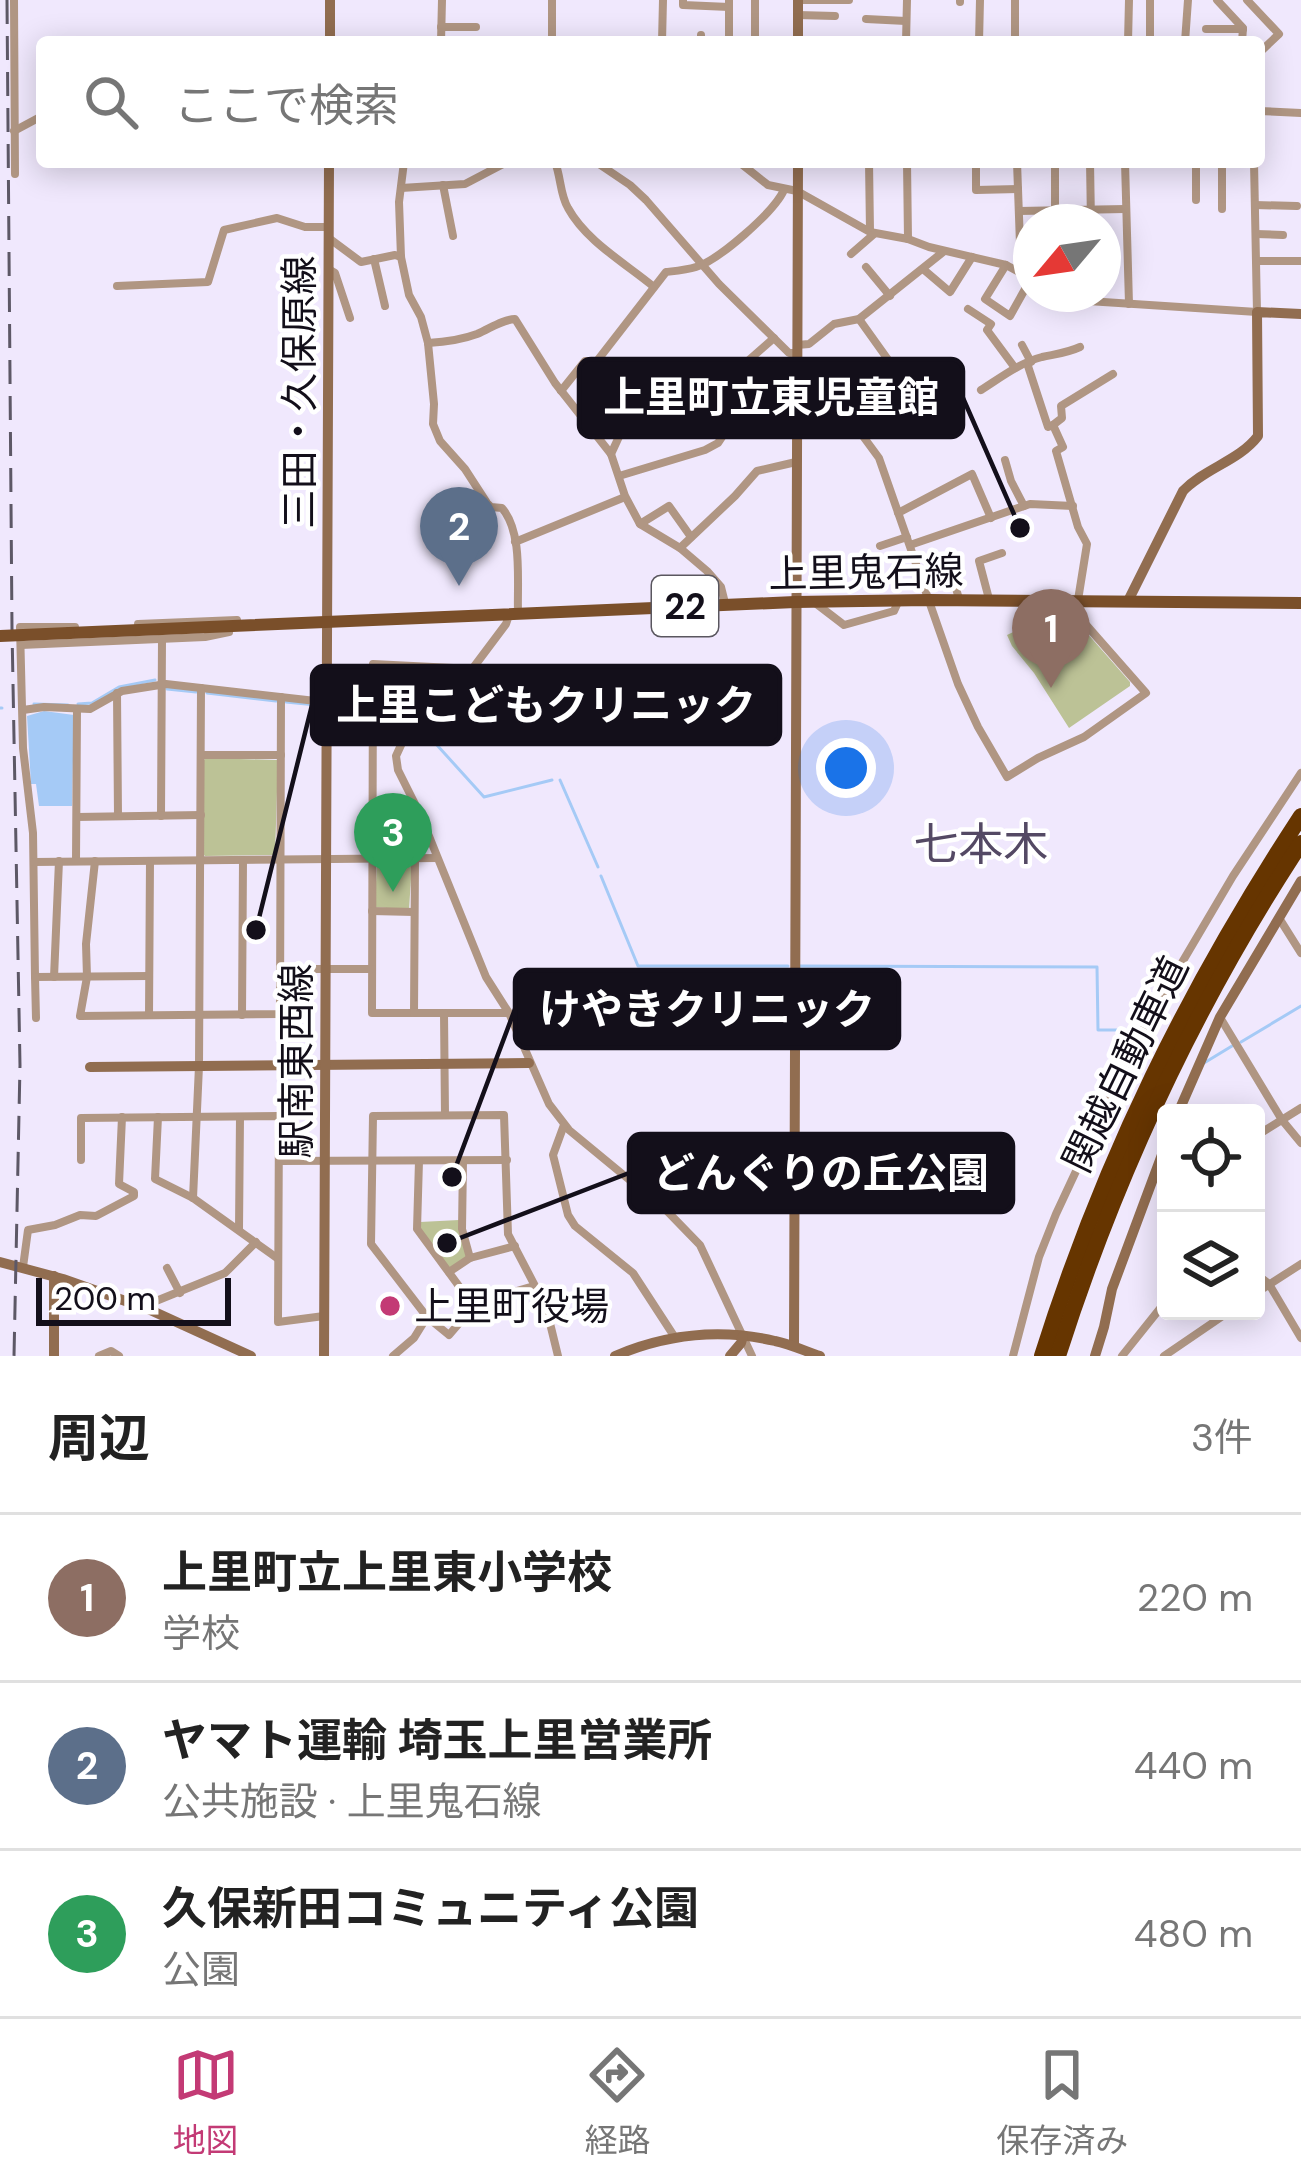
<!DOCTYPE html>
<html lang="ja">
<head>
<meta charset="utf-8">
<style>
	:root { --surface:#fff; --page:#f6f6f6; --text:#222; --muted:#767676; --line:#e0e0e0; --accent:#c33a75 }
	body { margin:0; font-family:"DM Sans","Noto Sans JP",sans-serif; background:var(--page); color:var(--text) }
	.controls { position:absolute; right:36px; bottom:36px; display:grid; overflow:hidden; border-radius:12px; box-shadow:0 6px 30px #0003 }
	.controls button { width:108px; height:108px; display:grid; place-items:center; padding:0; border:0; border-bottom:3px solid var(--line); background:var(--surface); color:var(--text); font:60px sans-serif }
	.compass { position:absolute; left:1013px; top:204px; width:108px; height:108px; border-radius:50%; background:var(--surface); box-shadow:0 6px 30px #0003; rotate:241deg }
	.scale { position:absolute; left:36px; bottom:30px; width:195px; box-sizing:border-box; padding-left:12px; border:6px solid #130f1a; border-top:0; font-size:33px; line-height:42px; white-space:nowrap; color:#130f1a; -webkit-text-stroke:9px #fff; paint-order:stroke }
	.you { position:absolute; left:846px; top:768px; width:42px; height:42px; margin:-30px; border:9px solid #fff; border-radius:50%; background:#1a73e8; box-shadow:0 0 0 18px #1a73e833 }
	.badge { display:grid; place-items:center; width:78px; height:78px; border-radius:50%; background:var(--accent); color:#fff; font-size:39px; font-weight:700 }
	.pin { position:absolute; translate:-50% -99px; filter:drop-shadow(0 3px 6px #0008) }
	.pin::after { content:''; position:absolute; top:63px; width:42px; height:36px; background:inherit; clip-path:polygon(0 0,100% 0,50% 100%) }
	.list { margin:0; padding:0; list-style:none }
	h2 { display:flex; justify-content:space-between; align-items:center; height:156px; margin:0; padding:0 48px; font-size:51px }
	h2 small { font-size:39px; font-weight:400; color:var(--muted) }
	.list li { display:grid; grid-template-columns:78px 1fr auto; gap:36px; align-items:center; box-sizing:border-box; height:168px; padding:0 48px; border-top:3px solid var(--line) }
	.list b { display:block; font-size:45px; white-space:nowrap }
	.list p { margin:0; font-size:39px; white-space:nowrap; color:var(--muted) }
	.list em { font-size:39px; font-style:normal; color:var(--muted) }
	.icon { flex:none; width:66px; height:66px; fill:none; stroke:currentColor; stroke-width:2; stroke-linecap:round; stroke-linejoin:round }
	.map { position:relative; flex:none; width:1301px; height:1356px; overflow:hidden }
	.search { position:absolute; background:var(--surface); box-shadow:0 6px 30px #0003; left:36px; right:36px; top:36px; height:132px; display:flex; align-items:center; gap:30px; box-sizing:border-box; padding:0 42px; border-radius:12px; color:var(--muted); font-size:45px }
	.sheet { height:660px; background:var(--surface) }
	nav { display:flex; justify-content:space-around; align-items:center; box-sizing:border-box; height:168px; border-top:3px solid var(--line); background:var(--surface); font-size:33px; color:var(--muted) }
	nav a { display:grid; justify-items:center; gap:6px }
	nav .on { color:var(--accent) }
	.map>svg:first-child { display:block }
	.green { fill:#bcc296 }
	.water { fill:#a5caf6 }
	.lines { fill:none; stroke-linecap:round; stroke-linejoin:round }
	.stream { stroke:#a5caf6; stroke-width:3 }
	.street { stroke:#b09683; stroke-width:8 }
	.secondary { stroke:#916d50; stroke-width:10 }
	.primary { stroke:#7a4f2a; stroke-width:12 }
	.highway { stroke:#663500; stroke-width:16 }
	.rail { stroke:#5d5866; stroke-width:3; stroke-dasharray:24 12; stroke-linecap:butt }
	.primary-bridge { stroke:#7a4f2a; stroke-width:12 }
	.poi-dot { fill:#c33a75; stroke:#fff; stroke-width:4.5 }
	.labels { text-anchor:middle; stroke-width:9; stroke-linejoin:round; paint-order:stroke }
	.shield { fill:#fff; stroke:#5a575f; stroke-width:3 }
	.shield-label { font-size:36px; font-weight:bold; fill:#130f1a }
	.street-label { font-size:39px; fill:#130f1a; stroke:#fff }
	.poi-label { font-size:39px; fill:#130f1a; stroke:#fff; text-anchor:start }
	.quarter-label { font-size:45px; fill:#544964; stroke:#fff }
	.leader { fill:none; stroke:#130f1a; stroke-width:4.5 }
	.callout-dot { fill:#130f1a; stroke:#fff; stroke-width:4.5 }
	.callout { fill:#130f1a; stroke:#130f1a; stroke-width:4.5 }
	.callout-label { font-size:42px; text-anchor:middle; font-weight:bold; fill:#fff }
</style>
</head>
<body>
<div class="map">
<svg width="1301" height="1356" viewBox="0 0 1301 1356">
	<rect width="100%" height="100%" fill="#f0e8fd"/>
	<!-- green -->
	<g class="green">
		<polygon points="1057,611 1060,615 1072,616 1130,682 1130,686 1069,728 1034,673 1012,646 1007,635"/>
		<polygon points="206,758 278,760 275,855 205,856 203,854 204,760"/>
		<polygon points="377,861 409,861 412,863 409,910 375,907"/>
		<polygon points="459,1220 467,1257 452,1268 448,1267 420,1228 420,1222"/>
	</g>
	<!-- water -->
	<polygon class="water" points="44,711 74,715 72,806 39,806 36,784 31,784 27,716"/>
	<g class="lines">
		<!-- stream -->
		<g class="stream">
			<polyline points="167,689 196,692"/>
			<polyline points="207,693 276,701"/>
			<polyline points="286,702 316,705"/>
			<polyline points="34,704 68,705"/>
			<polyline points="78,704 92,703 119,687 155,680"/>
			<polyline points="338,707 368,711"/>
			<polyline points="0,708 2,708"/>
			<polyline points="378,712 410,716"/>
			<polyline points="417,723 484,797 552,780"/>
			<polyline points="560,780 598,867"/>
			<polyline points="601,876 638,966 788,966"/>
			<polyline points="798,966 1097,967 1098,1030 1138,1030 1147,1034"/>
			<polyline points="1241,1042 1301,1006"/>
			<polyline points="1204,1063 1232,1046"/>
		</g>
		<!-- street -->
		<g class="street">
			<polyline points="14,0 15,174"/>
			<polyline points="683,0 683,5 729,7"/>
			<polyline points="729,0 729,42"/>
			<polyline points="802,0 849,0"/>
			<polyline points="960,0 960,2"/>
			<polyline points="1217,0 1243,28 1242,42"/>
			<polyline points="1247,0 1279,34 1259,53"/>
			<polyline points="798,15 835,16"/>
			<polyline points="866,19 906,21"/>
			<polyline points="441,27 476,27"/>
			<polyline points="1206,29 1243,29"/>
			<polyline points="441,42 442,0"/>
			<polyline points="552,42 552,0"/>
			<polyline points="662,42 663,0"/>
			<polyline points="701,42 701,35"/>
			<polyline points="755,42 755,0"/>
			<polyline points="906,42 907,0"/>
			<polyline points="979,42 980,0"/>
			<polyline points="1015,42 1015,0"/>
			<polyline points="1128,42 1129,0"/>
			<polyline points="1150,42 1150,0"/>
			<polyline points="1185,42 1188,0"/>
			<polyline points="1259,111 1301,113"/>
			<polyline points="14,131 42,116"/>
			<path d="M404 162 399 202 401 257 409 295 421 317 428 343 434 404 433 424 440 441 465 469 487 503 491 507 502 508C523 533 517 581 518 613"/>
			<path d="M555 162C561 177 560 195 568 208 586 241 625 263 654 287"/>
			<polyline points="596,162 630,185 646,200 719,284 789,353 796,353"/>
			<polyline points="739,162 768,185 797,191 870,232 908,239 929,247 1006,265 1021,273 1031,283"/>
			<polyline points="907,162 908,239"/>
			<polyline points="976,162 976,190 1018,189"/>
			<polyline points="1017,162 1021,271"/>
			<polyline points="1055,162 1055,222"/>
			<polyline points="1090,162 1091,222"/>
			<polyline points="1125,162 1129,304"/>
			<polyline points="1196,162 1196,200"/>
			<polyline points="1222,162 1222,209"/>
			<polyline points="443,185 453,236"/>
			<polyline points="401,188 465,184 507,162"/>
			<polyline points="1255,205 1297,206"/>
			<polyline points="1019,211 1125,209"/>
			<polyline points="870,231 869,162 884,162"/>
			<polyline points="1256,234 1283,235"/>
			<polyline points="330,239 361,262 395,255 401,257"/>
			<polyline points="851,254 874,234"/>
			<polyline points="374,259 385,306"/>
			<polyline points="1256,261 1301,261"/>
			<polyline points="1006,265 985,299 1010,316 1029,282"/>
			<polyline points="866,267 890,296"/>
			<polyline points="923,269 950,292 972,257"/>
			<polyline points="330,270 335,273 350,318"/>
			<polyline points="117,286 208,282 224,230 277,218 305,227 328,227"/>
			<polyline points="1043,294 1057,299 1257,312 1254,162"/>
			<polyline points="968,309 991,324 987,330 1015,368"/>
			<polyline points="859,319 889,361"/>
			<path d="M428 343C445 342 461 340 477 334 491 328 501 320 515 319L555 383 611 454 625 496 640 524 680 548 707 571 721 587 725 603"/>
			<polyline points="797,345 809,344 834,324 859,319 943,252"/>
			<polyline points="1022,345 1031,362"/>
			<polyline points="1027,363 1048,427 1053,425"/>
			<path d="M981 390C1000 378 1019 363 1042 357 1056 354 1067 353 1080 347"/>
			<path d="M561 391 585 361H597L666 272C675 271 687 270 696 267 719 260 774 212 784 190"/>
			<polyline points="796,399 817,401 854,424 879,458 958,684 978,727 1007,777 1038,758 1084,737 1146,693 1066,602"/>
			<polyline points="845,419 861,388"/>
			<polyline points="611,454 623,428 655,404 672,380"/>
			<polyline points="1005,460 1011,481 1024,506"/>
			<polyline points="619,476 705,450 718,443 732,422 717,410 739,378 741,367 774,338"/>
			<polyline points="898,513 972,474 991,518"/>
			<polyline points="640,524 669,506 691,537"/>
			<polyline points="515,542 625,497"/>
			<polyline points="910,545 1030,504 1073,506"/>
			<polyline points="880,546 907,537"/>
			<polyline points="680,548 735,496 757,471 796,462"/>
			<polyline points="948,560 959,599"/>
			<polyline points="989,599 979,561 1002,553"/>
			<polyline points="1078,600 1087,544 1078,527 1056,451 1063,447 1053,425 1062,418 1061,406 1113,374"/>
			<polyline points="814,602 844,625 894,611 899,600"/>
			<polyline points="509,615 506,624 455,692 412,721 396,756 398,770 420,814 486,977 509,1013 549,1104 569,1130 666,1210 700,1245 752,1356"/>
			<polyline points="138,624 237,620"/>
			<polyline points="75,627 20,627 23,748 33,833 35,977 149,976"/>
			<polyline points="21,645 205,637 229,632"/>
			<polyline points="473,669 373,664 372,1013 508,1013"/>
			<polyline points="117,693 118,816"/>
			<polyline points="23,710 44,707 90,709 122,691 166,684 422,713"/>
			<polyline points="201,755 281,755"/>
			<polyline points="161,816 162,639"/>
			<polyline points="77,817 201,815"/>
			<polyline points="76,861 77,709"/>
			<polyline points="95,861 86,944 87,977 80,1016 280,1014 281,697"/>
			<polyline points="34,862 437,858"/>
			<polyline points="372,911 414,912"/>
			<polyline points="1279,918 1301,953"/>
			<polyline points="280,969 372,969"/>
			<polyline points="35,977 36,1018"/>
			<polyline points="54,977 59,861"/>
			<polyline points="414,1013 415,859"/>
			<polyline points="444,1013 445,1115"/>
			<polyline points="149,1015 150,861"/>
			<polyline points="242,1015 243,860"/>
			<polyline points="1221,1019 1282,1120 1301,1143"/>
			<polyline points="1126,1064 1135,1074"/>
			<polyline points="158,1117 155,1179 193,1198 277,1258"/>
			<polyline points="564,1125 553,1155 568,1215 575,1226 633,1273 674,1336"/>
			<polyline points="1256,1136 1301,1108"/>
			<polyline points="81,1160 81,1118 279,1116 278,1322 324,1316"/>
			<polyline points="279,1161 507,1160"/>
			<polyline points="419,1161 417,1229 475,1308"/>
			<polyline points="463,1161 462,1229 470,1258"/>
			<polyline points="193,1198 199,1066 201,688"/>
			<polyline points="239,1229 240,1117"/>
			<polyline points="23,1267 28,1230 55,1225 80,1215 96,1216 134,1196 134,1192 119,1184 122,1117"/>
			<polyline points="167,1268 180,1293"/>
			<polyline points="449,1272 470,1258 515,1246"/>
			<polyline points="1256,1274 1269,1284 1301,1338"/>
			<path d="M534 1286C495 1297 475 1302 449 1335L427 1317 371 1244 373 1116 504 1115 508 1234 546 1307 558 1356"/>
			<polyline points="1256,1293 1301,1264"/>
			<polyline points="148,1309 156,1301 225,1273 256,1242"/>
			<polyline points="99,1356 111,1351 119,1356"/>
			<polyline points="393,1356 414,1338 427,1317"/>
			<polyline points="1013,1356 1039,1257 1056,1214 1141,1032 1233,876 1301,773"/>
			<polyline points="1122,1356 1166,1301"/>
			<polyline points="1164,1356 1230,1311"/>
		</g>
		<!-- secondary -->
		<g class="secondary">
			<polyline points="798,0 798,42"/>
			<polyline points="330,42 330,0"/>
			<path d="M1128 601 1183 491C1205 468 1239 461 1258 436L1257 312 1301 314"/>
			<polyline points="90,1067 529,1063"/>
			<polyline points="1178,1113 1220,1017 1301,881"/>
			<polyline points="0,1262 63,1279 148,1309 251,1356"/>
			<polyline points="794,1346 798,162"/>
			<polyline points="54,1356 54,1276"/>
			<polyline points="324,1356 329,162"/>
			<path d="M615 1356C667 1334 719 1328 775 1341 790 1344 805 1351 820 1356"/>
			<polyline points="730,1356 741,1343 743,1336"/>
			<polyline points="1095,1356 1104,1327 1112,1289 1166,1144"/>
		</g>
		<!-- primary -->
		<polyline class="primary" points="69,633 795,602 928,600 1301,603"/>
		<!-- highway -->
		<g class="highway">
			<path d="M1042 1356C1104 1159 1188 989 1301 816"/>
			<path d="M1058 1356C1116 1174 1196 1003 1301 843"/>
		</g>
		<!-- rail -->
		<polyline class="rail" points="7,0 12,629 20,1065 14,1356"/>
		<!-- primary-bridge -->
		<polyline class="primary-bridge" points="0,636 69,633"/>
	</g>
	<!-- markers -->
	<circle class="poi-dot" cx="390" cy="1306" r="12"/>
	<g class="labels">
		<!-- shield labels -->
		<rect class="shield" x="652" y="576" width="66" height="60" rx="9"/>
		<g class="shield-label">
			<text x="685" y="619">22</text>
		</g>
		<!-- street labels -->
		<g class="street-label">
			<text transform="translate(299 392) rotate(-90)" y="14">三田・久保原線</text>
			<text transform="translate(866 572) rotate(-1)" y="14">上里鬼石線</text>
			<text transform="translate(296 1061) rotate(-90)" y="14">駅南東西線</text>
			<text transform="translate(1125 1064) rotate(-64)" y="14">関越自動車道</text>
		</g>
		<!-- poi labels -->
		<g class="poi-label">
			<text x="414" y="1320">上里町役場</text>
		</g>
		<!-- quarter labels -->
		<g class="quarter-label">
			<text x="981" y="860">七本木</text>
		</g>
	</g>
	<!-- callouts -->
	<path class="leader" d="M1020 528L963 398M256 930L312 705M452 1177L515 1009M447 1243L629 1173"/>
	<g class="callout-dot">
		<circle cx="1020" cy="528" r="12"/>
		<circle cx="256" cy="930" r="12"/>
		<circle cx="452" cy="1177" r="12"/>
		<circle cx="447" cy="1243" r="12"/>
	</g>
	<g class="callout">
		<rect x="579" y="359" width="384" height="78" rx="12"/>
		<rect x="312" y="666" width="468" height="78" rx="12"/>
		<rect x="515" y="970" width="384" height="78" rx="12"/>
		<rect x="629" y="1134" width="384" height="78" rx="12"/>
	</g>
	<g class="callout-label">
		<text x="771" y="412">上里町立東児童館</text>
		<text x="546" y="720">上里こどもクリニック</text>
		<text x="707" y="1024">けやきクリニック</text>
		<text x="821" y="1188">どんぐりの丘公園</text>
	</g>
</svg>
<div class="controls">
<button><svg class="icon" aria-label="locate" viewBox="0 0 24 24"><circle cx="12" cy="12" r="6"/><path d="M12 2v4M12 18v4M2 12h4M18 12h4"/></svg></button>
<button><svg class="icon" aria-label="layers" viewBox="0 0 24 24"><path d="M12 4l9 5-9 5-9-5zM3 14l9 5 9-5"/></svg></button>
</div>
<svg class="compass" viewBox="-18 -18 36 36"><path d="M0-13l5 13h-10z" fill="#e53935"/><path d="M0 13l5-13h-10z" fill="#767676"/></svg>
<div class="scale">200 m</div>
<div class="you"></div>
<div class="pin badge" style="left:1051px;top:688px;background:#8d6e63">1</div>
<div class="pin badge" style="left:459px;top:586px;background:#5c6f8a">2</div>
<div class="pin badge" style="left:393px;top:892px;background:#2e9e5b">3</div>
<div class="search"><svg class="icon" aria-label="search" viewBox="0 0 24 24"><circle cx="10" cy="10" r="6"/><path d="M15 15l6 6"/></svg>ここで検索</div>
</div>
<section class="sheet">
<h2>周辺<small>3件</small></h2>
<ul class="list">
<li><span class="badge" style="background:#8d6e63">1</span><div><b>上里町立上里東小学校</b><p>学校</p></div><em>220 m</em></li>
<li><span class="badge" style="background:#5c6f8a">2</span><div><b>ヤマト運輸 埼玉上里営業所</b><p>公共施設 · 上里鬼石線</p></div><em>440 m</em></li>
<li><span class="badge" style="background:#2e9e5b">3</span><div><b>久保新田コミュニティ公園</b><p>公園</p></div><em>480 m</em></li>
</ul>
</section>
<nav>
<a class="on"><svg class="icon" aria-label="map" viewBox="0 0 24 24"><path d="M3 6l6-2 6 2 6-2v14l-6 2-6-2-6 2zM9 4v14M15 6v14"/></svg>地図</a>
<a><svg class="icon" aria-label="directions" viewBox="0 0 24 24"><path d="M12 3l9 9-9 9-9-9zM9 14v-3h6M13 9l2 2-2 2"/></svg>経路</a>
<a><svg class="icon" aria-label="saved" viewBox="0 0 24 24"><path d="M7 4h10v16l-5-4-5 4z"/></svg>保存済み</a>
</nav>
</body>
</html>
